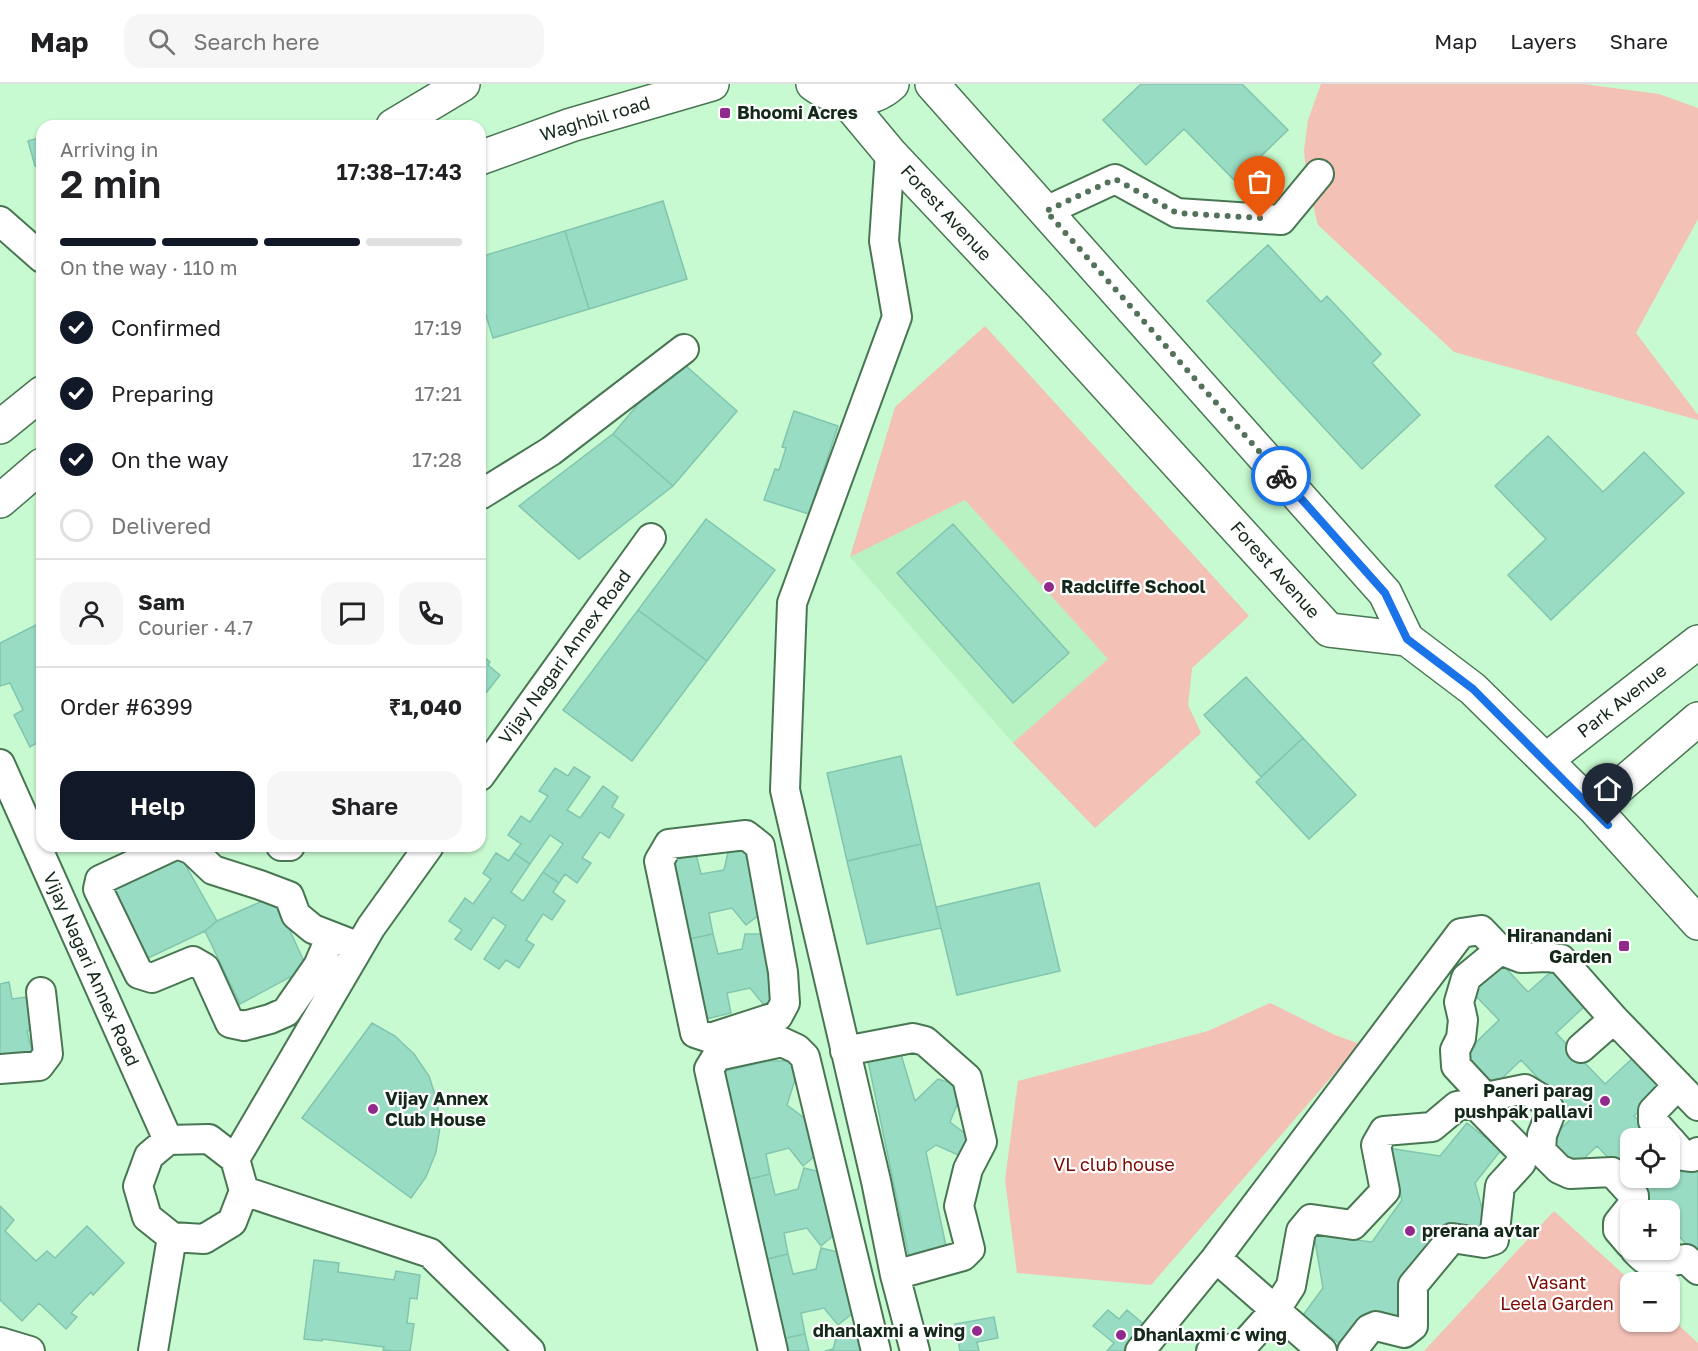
<!DOCTYPE html>
<meta charset="utf-8">
<style>
body{margin:0;font-family:"Golos Text",sans-serif;background:#f6f6f6;color:#202124;height:100vh;display:flex;flex-direction:column;font-size:22px;white-space:nowrap}
*{box-sizing:border-box;margin:0}
p{font-size:20px;color:#757577}
.icon{flex:none;width:33px;height:33px;fill:none;stroke:currentColor;stroke-width:2;stroke-linecap:round;stroke-linejoin:round}
.map{position:relative;flex:1;overflow:hidden}
.details{position:absolute;left:36px;top:36px;width:450px;height:732px;display:flex;flex-direction:column;background:#fff;border-radius:18px;box-shadow:0 2px 4px #0004}
.details>*{flex:none}
.buttons{position:absolute;left:1620px;top:1044px;display:grid;gap:12px}
.buttons a{display:grid;place-items:center;width:60px;height:60px;border-radius:12px;background:#fff;box-shadow:0 2px 4px #0004;font-size:30px}
.pin{position:absolute;display:grid;place-items:center;width:51px;height:51px;color:#fff;margin:-62px -26px;border-radius:50% 50% 50% 0;rotate:-45deg;box-shadow:0 0 6px #0007}
.pin .icon{rotate:45deg}
.courier{position:absolute;display:grid;place-items:center;width:60px;height:60px;margin:-30px;border:4px solid #1a73e8;border-radius:50%;background:#fff;color:#222;box-shadow:0 2px 8px #0007}
.head em{font-style:normal;font-weight:600}
.head div{display:flex;flex-direction:column-reverse}
.head{display:flex;align-items:center;justify-content:space-between;height:102px;padding:0 24px}
h1{font-size:39px;font-weight:600;line-height:45px}
.bar{display:grid;grid-template-columns:repeat(4,1fr);gap:9px 6px;align-content:center;height:72px;padding:0 24px}
.bar i{height:8px;border-radius:4px;background:#e0e0e0}
.bar .selected{background:#111827}
.bar p{grid-column:span 4}
.line{display:flex;align-items:center;gap:15px;padding:0 24px;border-top:2px solid #e0e0e0}
.line div{flex:1}
.round{display:grid;place-items:center;flex:none;width:63px;height:63px;border-radius:18px;background:#f6f6f6}
ol{padding:0 24px;list-style:none}
li{display:flex;align-items:center;gap:18px;height:66px}
li p{margin-inline-start:auto}
li .icon{padding:6px;border-radius:50%;background:#111827;color:#fff;stroke-width:4}
li:last-child{color:#757577}
li i{width:33px;height:33px;border:3px solid #e0e0e0;border-radius:50%}
.action{display:flex;gap:12px;margin-top:auto;padding:12px 24px}
.action a{flex:1;height:69px;border-radius:18px;background:#111827;color:#fff;font-size:24px;font-weight:600;line-height:69px;text-align:center}
.action a+a{background:#f6f6f6;color:#202124}
header{display:flex;align-items:center;gap:36px;box-sizing:border-box;height:84px;padding:0 30px;background:#fff;border-bottom:2px solid #e0e0e0}
header strong{font-size:28px}
nav{display:flex;gap:33px;margin-inline-start:auto;font-size:21px}
.search{width:420px;height:54px;background:#f6f6f6;display:flex;align-items:center;gap:15px;box-sizing:border-box;padding:0 21px;border-radius:18px;color:#757577;font-size:22px}
.map>svg:first-child{display:block}
.built{fill:#b8f2c3}
.green{fill:#f4c1b7}
.building{fill:#99dcc4;stroke:#82c5ae;stroke-width:1.5}
.lines{fill:none;stroke-linecap:round;stroke-linejoin:round}
.minor-casing{stroke:#487652;stroke-width:32}
.tertiary-casing{stroke:#487652;stroke-width:36}
.secondary-casing{stroke:#487652;stroke-width:36}
.minor{stroke:#fff;stroke-width:28}
.tertiary{stroke:#fff;stroke-width:33}
.secondary{stroke:#fff;stroke-width:33}
.done{stroke:#53725a;stroke-width:6;stroke-dasharray:0 10.8}
.route{stroke:#1a73e8;stroke-width:8}
.poi-dot{fill:#92298c;stroke:#fff;stroke-width:2}
.labels{text-anchor:middle;stroke-width:4.5;stroke-linejoin:round;paint-order:stroke}
.poi-label{font-size:18px;font-weight:bold;fill:#15291a;stroke:#fff;text-anchor:start}
.street-label{font-size:18px;fill:#15291a;stroke:#fff}
.park-label{font-size:18px;fill:#7c0600;stroke:#fff}
</style>
<header>
<strong>Map</strong>
<div class="search"><svg class="icon" aria-label="search" viewBox="0 0 24 24"><circle cx="10" cy="10" r="6"/><path d="M15 15l6 6"/></svg>Search here</div>
<nav><a>Map</a><a>Layers</a><a>Share</a></nav>
</header>
<div class="map">
<svg width="1698" height="1267" viewBox="0 0 1698 1267">
<rect width="100%" height="100%" fill="#c7fad0"/>
<path class="built" d="M985,242L1249,532L1192,584L1188,621L1201,649L1095,744L1013,659L850,473L895,323Z"/>
<path class="green" d="M1321,0H1583L1659,10L1698,24V135L1636,249L1698,331V336L1454,268L1318,141L1307,98L1304,67L1308,36Z
M985,242L1249,532L1192,584L1188,621L1201,649L1095,744L1013,659L1108,575L965,416L850,473L895,323Z
M1270,919L1335,951L1360,960L1151,1201L1017,1189L1005,1096L1018,997L1208,947Z
M1554,1127L1632,1198L1630,1238H1670V1233L1698,1259V1267H1424Z"/>
<path class="building" d="M1141,0H1242L1288,46L1235,97L1184,45L1146,81L1103,36Z
M42,53V80L35,82L28,57Z
M663,117L687,195L589,225L565,147Z
M565,147L589,225L493,254L480,212V173Z
M1268,161L1321,218L1327,212L1381,270L1372,279L1420,331L1362,385L1207,217Z
M677,274L737,327L673,402L613,350Z
M794,327L838,342L809,430L764,416L775,385L779,386L786,364L782,363Z
M613,350L673,402L579,475L519,422Z
M1548,352L1603,408L1644,368L1684,409L1551,536L1508,491L1546,455L1495,402Z
M706,435L775,486L707,577L638,526Z
M953,440L1069,569L1013,619L897,489Z
M638,526L707,577L632,677L563,626Z
M42,538V656L30,663L14,631L23,626L10,599L0,602V559Z
M480,570L490,578L488,581L500,591L486,609L480,604Z
M1246,593L1303,654L1261,693L1204,631Z
M1303,654L1356,711L1309,755L1256,698Z
M901,672L921,760L847,777L827,689Z
M574,683L590,693L567,726L580,734L603,702L618,713L612,723L624,731L609,754L600,748L582,774L591,779L577,799L565,790L559,799L543,788L563,760L550,751L530,780L514,769L521,760L508,751L521,732L530,738L548,712L539,707L555,684L568,692Z
M921,760L941,844L867,860L847,777Z
M729,764L755,770L767,825L746,841L732,824L709,829L713,850L689,855L671,776L696,770L701,790L724,786Z
M177,766L217,837L205,847L144,876L105,801Z
M496,769L509,777L514,769L530,780L511,808L523,817L543,788L559,799L553,808L565,817L552,836L543,830L526,856L534,861L519,884L506,876L499,885L484,875L506,842L493,833L471,866L455,855L462,846L449,837L465,814L473,820L491,795L483,789Z
M1039,799L1060,887L957,911L936,823Z
M274,812L307,884L240,920L205,847L217,837Z
M713,850L718,870L742,865L745,850H772L784,905L764,921L750,904L727,909L731,929L706,935L689,855Z
M1500,878L1528,908L1554,885L1587,920L1556,949L1605,1000L1636,971L1665,1002L1634,1032L1656,1054H1630V1094H1670V1067L1698,1079V1173L1678,1151L1670,1159V1126H1640L1650,1117L1597,1062L1573,1085L1548,1057L1574,1032L1521,976L1494,1002L1464,970L1499,936L1470,906Z
M9,898L12,915L26,913L32,946L27,947L32,967L0,974V900Z
M372,939L395,952L414,970L429,992L437,1017L440,1043L436,1068L426,1093L411,1114L302,1034Z
M900,967L915,1017L938,995L964,1003L950,1038L979,1060L965,1074L936,1061L926,1068L946,1162L909,1173L867,972Z
M768,977H801L787,1021L815,1042L823,1065L803,1082L789,1064L766,1070L770,1090L745,1096L721,988Z
M1467,1039L1501,1066L1475,1099L1489,1150L1442,1144L1405,1202L1407,1241L1366,1229L1341,1261L1303,1231L1323,1204L1314,1151L1372,1158L1402,1116L1387,1064L1440,1072Z
M804,1084L829,1090L841,1145L821,1162L807,1144L784,1149L788,1170L763,1176L745,1096L770,1090L775,1111L798,1105Z
M0,1122L14,1136L5,1147L36,1177L47,1167L55,1174L87,1142L124,1179L93,1211L91,1208L71,1229L77,1233L66,1245L39,1219L22,1237L0,1216Z
M821,1164L846,1170L858,1225L838,1241L824,1224L801,1229L805,1250L781,1255L763,1176L788,1170L793,1190L816,1185Z
M314,1176L339,1179L338,1188L394,1196L396,1187L420,1191L417,1215L410,1214L407,1239L414,1240L410,1267H393L383,1266L384,1263L322,1255V1257L304,1255Z
M1108,1226L1119,1235L1127,1226L1146,1242L1124,1267H1107L1114,1259L1093,1242Z
M994,1233L998,1254L977,1258L979,1267H960L955,1240Z
M839,1244L864,1250L863,1267H825L833,1265Z
M805,1250L809,1267H783L781,1255Z"/>
<g class="lines">
<defs>
<path id="minor" d="M890,69L884,157L897,233L792,519L785,706L876,1097L895,1191L915,1267
M1046,127L1115,95L1177,129L1281,136L1319,90
M0,137L42,174
M480,411L551,367L684,265
M0,680L168,1056
M480,692L651,454
M746,751L760,762L783,888L785,919L778,932L710,954L695,949L659,777L669,760Z
M173,762L100,796L98,805L139,890L152,894L193,877L205,884L230,939L244,942L270,935L286,928L318,882L331,852
M182,762L192,766L213,786L260,801L289,812L296,831L313,845L349,859
M281,762H290
M1581,964L1614,935
M845,967L913,954L925,957L967,994L982,1058L968,1085L959,1122L970,1165L963,1172L895,1191
M0,985L39,982L48,970L41,908
M1668,1054L1653,1037V1027L1678,1001
M209,1055L235,1075L244,1107L232,1138L204,1155L172,1153L147,1133L138,1102L149,1072L168,1056Z
M1670,1056L1684,1072L1692,1073L1698,1068
M235,1075L371,843L429,762
M244,1107L430,1169L530,1267
M1630,1160L1618,1146V1139L1634,1119V1112L1612,1088L1570,1090L1559,1085L1541,1067L1542,1051L1551,1028L1545,1017L1525,1005L1491,1012L1482,1010L1456,982L1455,966L1461,954L1463,936L1459,918L1466,894L1500,866L1521,874L1547,873L1561,875L1614,935L1698,1022
M1635,1166C1656,1189 1658,1177 1686,1175L1698,1186
M1216,1174L1322,1267
M0,1258L30,1267
M153,1267L172,1153
M773,1267L709,985L717,972L782,958L797,965L805,973L876,1267
M1140,1267L1216,1174L1461,849L1481,846L1500,866
M1211,1267L1242,1263L1276,1225L1291,1202L1301,1147L1311,1135L1353,1141L1385,1107L1376,1061L1384,1047L1432,1043L1457,1022L1474,1019L1521,1067V1079L1500,1102L1494,1156L1484,1159L1452,1154L1413,1201V1242L1404,1249L1376,1242L1369,1245L1352,1267"/>
<path id="tertiary" d="M932,0L1385,509L1407,555L1473,605L1594,724L1698,839
M845,15L890,69L1036,224L1329,546L1407,555
M1546,676L1698,558
M1594,724L1698,635"/>
<path id="secondary" d="M813,0C836,17 869,21 892,0
M393,42L463,0
M480,74L571,41L712,0
M0,343L42,309
M0,417L42,381"/>
</defs>
<use href="#minor" class="minor-casing"/>
<use href="#tertiary" class="tertiary-casing"/>
<use href="#secondary" class="secondary-casing"/>
<use href="#minor" class="minor"/>
<use href="#tertiary" class="tertiary"/>
<use href="#secondary" class="secondary"/>
</g>
<g class="lines">
<path class="done" d="M1260,134L1177,129L1115,95L1046,127L1281,392"/>
<path class="route" d="M1281,392L1385,509L1407,555L1473,605L1608,741"/>
</g>
<g class="poi-dot">
<rect x="719" y="23" width="12" height="12" rx="3"/>
<circle cx="1049" cy="503" r="6"/>
<rect x="1618" y="856" width="12" height="12" rx="3"/>
<circle cx="1605" cy="1017" r="6"/>
<circle cx="373" cy="1025" r="6"/>
<circle cx="1410" cy="1147" r="6"/>
<circle cx="977" cy="1247" r="6"/>
<circle cx="1121" cy="1251" r="6"/>
</g>
<g class="labels">
<g class="poi-label">
<text x="737" y="35">Bhoomi Acres</text>
<text x="1061" y="509">Radcliffe School</text>
<text x="1612" y="858" text-anchor="end">Hiranandani<tspan x="1612" dy="21">Garden</tspan></text>
<text x="1593" y="1013" text-anchor="end">Paneri parag<tspan x="1593" dy="21">pushpak pallavi</tspan></text>
<text x="385" y="1021">Vijay Annex<tspan x="385" dy="21">Club House</tspan></text>
<text x="1422" y="1153">prerana avtar</text>
<text x="965" y="1253" text-anchor="end">dhanlaxmi a wing</text>
<text x="1133" y="1257">Dhanlaxmi c wing</text>
</g>
<g class="street-label">
<text transform="translate(595 35) rotate(-17)" y="6">Waghbil road</text>
<text transform="translate(946 129) rotate(47)" y="6">Forest Avenue</text>
<text transform="translate(1275 486) rotate(48)" y="6">Forest Avenue</text>
<text transform="translate(565 573) rotate(-54)" y="6">Vijay Nagari Annex Road</text>
<text transform="translate(1622 617) rotate(-38)" y="6">Park Avenue</text>
<text transform="translate(91 885) rotate(66)" y="6">Vijay Nagari Annex Road</text>
</g>
<g class="park-label">
<text x="1114" y="1087">VL club house</text>
<text x="1557" y="1205">Vasant<tspan x="1557" dy="21">Leela Garden</tspan></text>
</g>
</g>
</svg>
<div class="buttons">
<a><svg class="icon" aria-label="locate" viewBox="0 0 24 24"><circle cx="12" cy="12" r="6"/><path d="M12 2v4M12 18v4M2 12h4M18 12h4"/></svg></a>
<a>+</a>
<a>−</a>
</div>
<div class="pin" style="left:1260px;top:134px;background:#ea580c"><svg class="icon" aria-label="bag" viewBox="0 0 24 24"><path d="M5 8h14l-1 12H6zM9 8a3 3 0 0 1 6 0"/></svg></div>
<div class="pin" style="left:1608px;top:741px;background:#1f2937"><svg class="icon" aria-label="home" viewBox="0 0 24 24"><path d="M3 11l9-7 9 7M6 9v11h12V9"/></svg></div>
<div class="courier" style="left:1281px;top:392px"><svg class="icon" aria-label="bike" viewBox="0 0 24 24"><circle cx="6" cy="16" r="4"/><circle cx="18" cy="16" r="4"/><path d="M6 16l4-8h5l3 8M10 8l3 8H6M13 5h3"/></svg></div>
<section class="details">
<div class="head"><div><h1>2 min</h1><p>Arriving in</p></div><em>17:38–17:43</em></div>
<div class="bar"><i class="selected"></i><i class="selected"></i><i class="selected"></i><i></i><p>On the way · 110 m</p></div>
<ol>
<li><svg class="icon" aria-label="check" viewBox="0 0 24 24"><path d="M5 12l5 5 9-10"/></svg>Confirmed<p>17:19</p></li>
<li><svg class="icon" aria-label="check" viewBox="0 0 24 24"><path d="M5 12l5 5 9-10"/></svg>Preparing<p>17:21</p></li>
<li><svg class="icon" aria-label="check" viewBox="0 0 24 24"><path d="M5 12l5 5 9-10"/></svg>On the way<p>17:28</p></li>
<li><i></i>Delivered</li>
</ol>
<div class="line" style="height:108px"><a class="round"><svg class="icon" aria-label="person" viewBox="0 0 24 24"><circle cx="12" cy="8" r="4"/><path d="M4 21q1-7 8-7t8 7"/></svg></a><div><b>Sam</b><p>Courier · 4.7</p></div><a class="round"><svg class="icon" aria-label="chat" viewBox="0 0 24 24"><path d="M4 5h16v11H9l-5 4z"/></svg></a><a class="round"><svg class="icon" aria-label="phone" viewBox="0 0 24 24"><path d="M5 4h4l2 5-3 2q2 4 5 5l2-3 5 2v4C11 20 4 13 5 4z"/></svg></a></div>
<div class="line" style="height:78px"><div>Order #6399</div><b>₹1,040</b></div>
<div class="action"><a>Help</a><a>Share</a></div>
</section>
</div>
